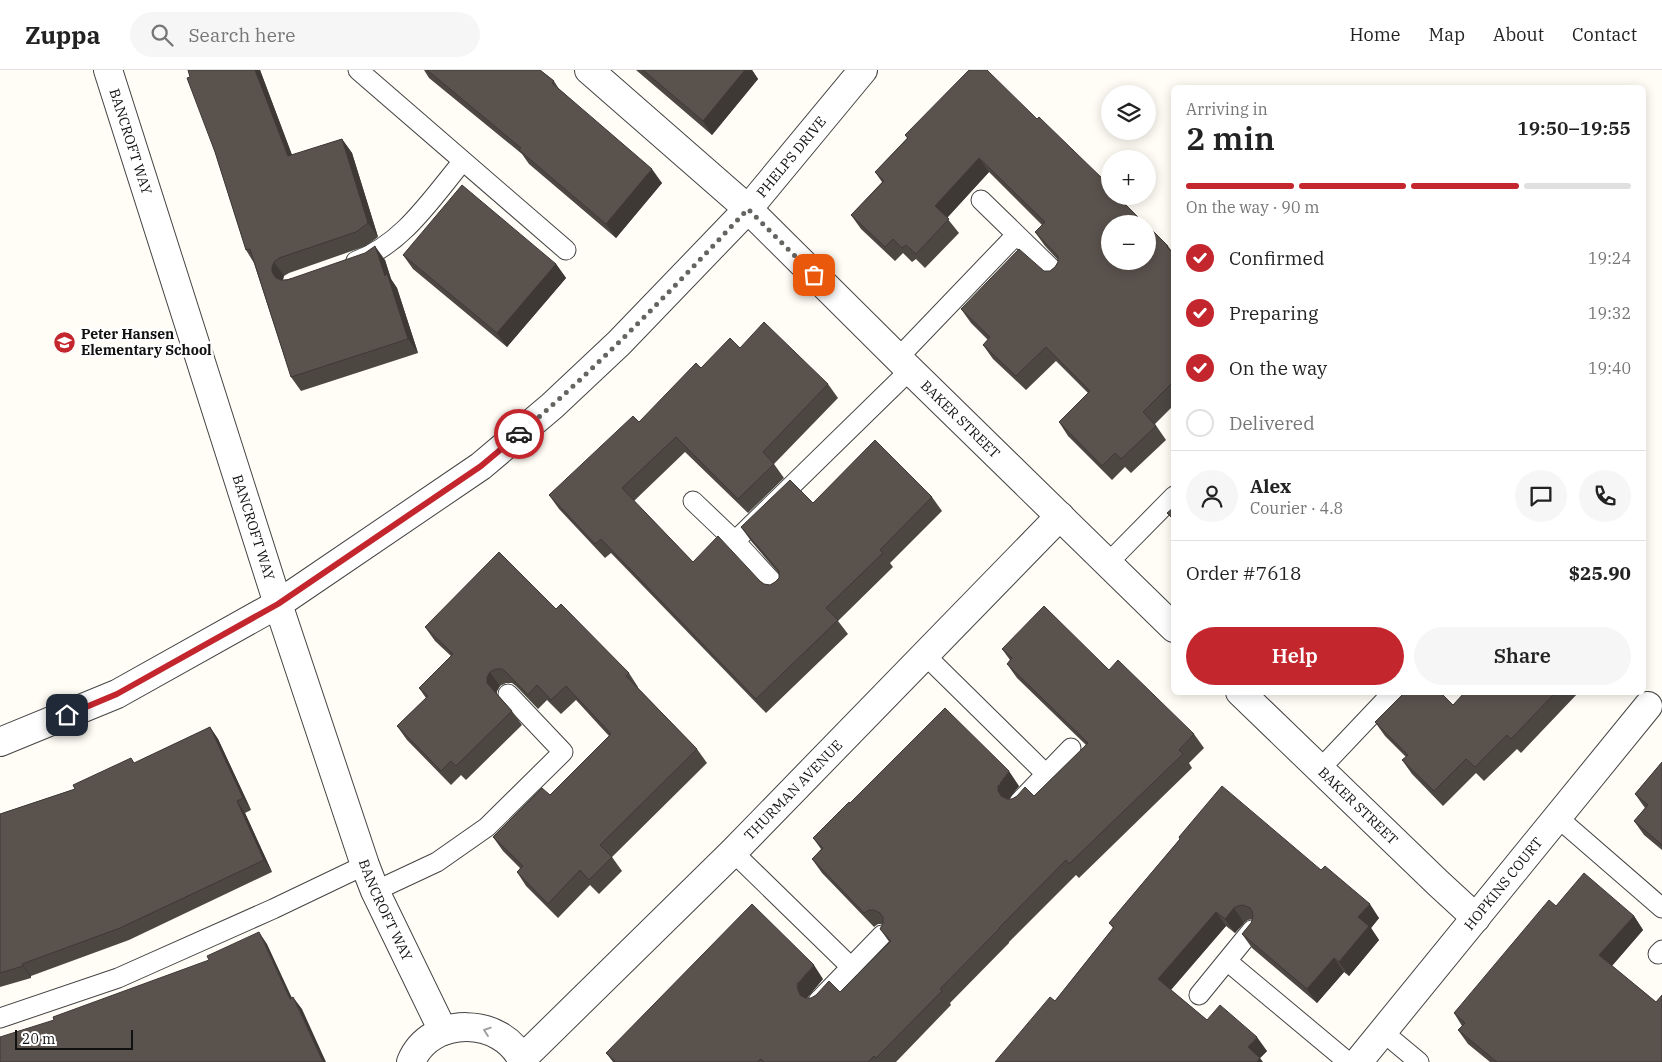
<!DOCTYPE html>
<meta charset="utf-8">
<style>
body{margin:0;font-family:"IBM Plex Serif",serif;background:#f6f6f6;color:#222;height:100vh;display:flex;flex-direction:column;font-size:19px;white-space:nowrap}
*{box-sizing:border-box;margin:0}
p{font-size:16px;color:#767676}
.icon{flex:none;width:28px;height:28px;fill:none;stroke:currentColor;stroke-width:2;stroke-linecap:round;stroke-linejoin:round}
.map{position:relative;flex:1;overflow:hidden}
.panel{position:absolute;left:1171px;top:15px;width:475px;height:610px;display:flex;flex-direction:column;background:#fff;border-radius:8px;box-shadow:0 2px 12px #0003}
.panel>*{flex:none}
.controls{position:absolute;left:1101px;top:15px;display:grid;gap:10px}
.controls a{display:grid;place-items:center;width:55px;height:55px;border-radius:50%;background:#fff;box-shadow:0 2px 12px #0003;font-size:25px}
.scale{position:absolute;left:15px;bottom:12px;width:118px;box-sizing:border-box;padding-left:5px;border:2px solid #111;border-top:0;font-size:14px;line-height:18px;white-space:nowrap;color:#111;-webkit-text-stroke:4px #fff;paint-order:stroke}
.pin{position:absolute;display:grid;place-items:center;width:42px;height:42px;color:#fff;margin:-21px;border-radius:10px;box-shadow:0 2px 8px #0006}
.courier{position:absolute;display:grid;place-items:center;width:50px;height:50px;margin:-25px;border:4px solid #c4262e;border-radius:50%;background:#fff;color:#222;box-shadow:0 1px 6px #0007}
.overview em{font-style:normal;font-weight:600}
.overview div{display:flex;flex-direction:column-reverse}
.overview{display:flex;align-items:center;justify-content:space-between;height:85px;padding:0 15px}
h1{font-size:32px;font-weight:600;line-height:38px}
.bar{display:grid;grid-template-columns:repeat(4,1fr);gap:8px 5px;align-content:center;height:60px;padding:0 15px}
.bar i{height:6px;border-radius:4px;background:#e0e0e0}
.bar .on{background:#c4262e}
.bar p{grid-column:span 4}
.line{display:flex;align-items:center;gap:12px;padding:0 15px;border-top:1px solid #e0e0e0}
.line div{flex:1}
.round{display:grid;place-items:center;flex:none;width:52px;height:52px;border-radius:26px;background:#f6f6f6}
ol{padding:0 15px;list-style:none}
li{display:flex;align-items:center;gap:15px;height:55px}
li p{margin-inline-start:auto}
li .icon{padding:5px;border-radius:50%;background:#c4262e;color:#fff;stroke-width:4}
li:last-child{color:#767676}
li i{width:28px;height:28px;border:2px solid #e0e0e0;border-radius:50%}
.primary-button{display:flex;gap:10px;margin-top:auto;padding:10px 15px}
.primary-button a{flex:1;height:58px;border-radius:30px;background:#c4262e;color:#fff;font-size:20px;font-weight:600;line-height:58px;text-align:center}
.primary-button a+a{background:#f6f6f6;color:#222}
header{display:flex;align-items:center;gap:30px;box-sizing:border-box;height:70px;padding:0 25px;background:#fff;border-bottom:1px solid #e0e0e0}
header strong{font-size:24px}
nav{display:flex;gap:28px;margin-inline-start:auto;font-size:18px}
.search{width:350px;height:45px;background:#f6f6f6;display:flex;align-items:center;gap:12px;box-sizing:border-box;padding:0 18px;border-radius:28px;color:#767676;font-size:19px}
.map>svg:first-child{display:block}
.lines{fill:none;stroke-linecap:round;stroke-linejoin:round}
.service-casing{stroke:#444;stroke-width:21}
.minor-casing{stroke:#444;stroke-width:30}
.tertiary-casing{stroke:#444;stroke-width:30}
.service{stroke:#fff;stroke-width:19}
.minor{stroke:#fff;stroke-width:28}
.tertiary{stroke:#fff;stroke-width:28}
.wall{fill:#4d4742}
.shaded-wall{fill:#3f3936}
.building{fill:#5a524d;stroke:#3f3936}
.oneway{stroke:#a0a0a0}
.done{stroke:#646461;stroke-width:5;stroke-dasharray:0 9}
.route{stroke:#c4262e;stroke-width:6}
.labels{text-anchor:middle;stroke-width:5;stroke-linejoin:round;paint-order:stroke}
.street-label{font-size:14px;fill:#111;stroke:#fff}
.poi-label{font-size:14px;font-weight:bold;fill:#111;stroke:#fff;text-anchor:start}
</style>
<header>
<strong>Zuppa</strong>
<div class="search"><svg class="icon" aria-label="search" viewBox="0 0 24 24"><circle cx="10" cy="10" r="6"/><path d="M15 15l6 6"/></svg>Search here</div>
<nav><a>Home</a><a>Map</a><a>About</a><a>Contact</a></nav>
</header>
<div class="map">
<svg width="1662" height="992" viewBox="0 0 1662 992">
<rect width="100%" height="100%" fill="#fffdf5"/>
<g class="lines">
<defs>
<path id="service" d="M358,0L566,180
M981,130L1057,204
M356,191C403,174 432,128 463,91
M898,288L1016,165
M693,431L735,471L778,518
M735,471L910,300
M1107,494L1174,426
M925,585L1046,704
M1320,699L1393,622
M1019,732L1071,678
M1557,747L1662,838
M733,782L851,897
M375,821L437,792L487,757L563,682L508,624
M1658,884L1662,880
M1227,891L1348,992
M1199,925L1252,860
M818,931L882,865
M0,948L118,908L273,839L365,795
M1383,962L1419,992"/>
<g id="minor">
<path id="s1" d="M108,0L278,534L365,795L375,821L443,961"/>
<path id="s2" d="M589,0L748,139L910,300L1174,558"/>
<path id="s3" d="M1240,622L1438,813L1476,848"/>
<path id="s4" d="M522,989L733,782L1060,446"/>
<path d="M411,992C430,945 503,946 523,992"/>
<path id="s5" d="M1358,992L1648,636"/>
</g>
<g id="tertiary">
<path id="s6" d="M0,672L117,624L278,534L481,396L552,336L619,273L748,139L863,0"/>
</g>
</defs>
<use href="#service" class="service-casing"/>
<use href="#minor" class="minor-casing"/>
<use href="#tertiary" class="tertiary-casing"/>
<use href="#service" class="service"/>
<use href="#minor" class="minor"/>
<use href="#tertiary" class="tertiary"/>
</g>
<path class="wall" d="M188,0H260L292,85L342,69L352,83L378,167L366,176L289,203L284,206L283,210L385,190L391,209L397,218L418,283L301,321L291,307L254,193L246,180L215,82Z
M424,0H540L554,11L559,19L662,113L616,168L529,94L522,84L429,8Z
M636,0H752L758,9L712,65Z
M1037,49L1107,113L1110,117V126L1168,176L1174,184V335L1155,354L1166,370L1131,403L1125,397L1112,410L1068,366L1059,352L1088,323L1056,291L1026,320L993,289L983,275L988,270L971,253L961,239L1044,201H1050L1055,197L1058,192V190L1045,176L1035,162L1042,155L989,102L947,148L959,163L925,198L916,189L912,192L903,183L895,191L861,159L851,145L882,112L875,102L907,68L905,65Z
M403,185L556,194L566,208L507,277L413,199Z
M740,278L828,314L838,328L774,394L784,408L748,443L685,382L634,431L693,492L760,511L764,514L770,515L775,512L779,508V504L751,471L741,457L813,433L932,427L942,441L890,493L893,497L838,551L848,564L766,643L611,483L605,488L559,439L549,425L639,352L701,298Z
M556,539L629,603L638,617V618L697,679L707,693L612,787L622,801L599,824L590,815L558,848L526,816L517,802L520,798L503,781L493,767L550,725L609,666L576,630L561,644L547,630L538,639L516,616L512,613H506L500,616L497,621V624L512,641L522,655L466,710L461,705L451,715L407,670L397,656L426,628L419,618L451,586L435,571L425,557Z
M1002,579L1109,600L1194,664L1204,678L1189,693L1192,698L1079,808L1076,805L1009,872V873L950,933L951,935L896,992H613L606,983L823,909L807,928H811L840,922L890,873L880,859L883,854H878L874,857L822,803L812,789L821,779L813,768L850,733L1019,716L1009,729L1034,726L1086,675L1017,608L1007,594L1010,590Z
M1465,622H1579L1521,683L1517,679L1484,711L1476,703L1443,736L1412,704L1402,690L1406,687L1385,666L1375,652L1453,635Z
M210,657L218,669L251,740L245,743L272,802L129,870L31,906V908L0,917V744L75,719L135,693Z
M1662,692V780L1644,765L1634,751L1645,738L1635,724Z
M1179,767L1321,800L1379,848L1371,858L1379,870L1349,906L1344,902L1317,933L1252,878L1242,864L1251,853L1253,849L1248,850L1244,853L1235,863L1226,856L1171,920L1207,950L1267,981L1260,988L1055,931L1113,858L1109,853L1180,769Z
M1556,836L1634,846L1643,860L1612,896L1656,932L1662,992H1490L1468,974L1458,960L1462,956L1454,943Z"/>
<path class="shaded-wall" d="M255,0H260L298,101L288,86Z
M745,0H752L758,9L712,65L703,51Z
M342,69L352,83L378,167L368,153Z
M979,88L989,102L945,150L935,136Z
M652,99L662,113L616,168L606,154Z
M375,176L385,190L391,209L397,218L418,283L408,269L385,206Z
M274,192L284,206L282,211V216L272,202V197Z
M556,194L566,208L507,277L497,263Z
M490,602L500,616L497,621V627L487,613V607Z
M210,657L218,669L251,740L243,728Z
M1009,701L1019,716L1008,730L1001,726L998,721V716Z
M237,731L245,743L272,802L264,790Z
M1370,834L1379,848L1371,858L1379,870L1349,906L1339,892L1358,847Z
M1234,838L1244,853L1235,863L1225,849Z
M1216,842L1226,856L1168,923L1158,909Z
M1634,846L1643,860L1609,899L1599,885Z
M259,862L267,874L298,941L290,929Z
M1334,888L1344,902L1317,933L1307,919Z
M22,894L31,906V908L23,896Z
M814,895L823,909L807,928V935L798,920L797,914Z
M293,927L302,939L326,992H323Z
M1257,967L1267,981L1260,988L1263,992H1257L1248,977Z"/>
<path class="building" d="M188,0H255L288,86L342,69L368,153L356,162L279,188L274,192L272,197V202L276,208L281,210H287L365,183L375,176L385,206L387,203L408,269L291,307L250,179L246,180L215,82L187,8L190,7Z
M427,0H540L554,11L552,13L652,99L606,154L519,80L521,78Z
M643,0H745L703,51Z
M969,0H987L1037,49L1039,47L1107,113L1105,115L1110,119V126H1117L1145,154H1110V191H1148V156L1168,176L1167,177L1174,184V311L1143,342L1156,356L1121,389L1115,383L1102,396L1059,352L1090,321L1046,277L1016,306L983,275L990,267L961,239L1019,179L1044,201H1050L1055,197L1058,192V186L1035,162L1045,152L979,88L935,136L949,149L916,184L906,175L902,178L893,169L885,177L851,145L884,111L875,102L908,68L905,65Z
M462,115L556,194L497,263L403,185Z
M764,252L828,314L763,382L774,394L738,429L676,367L622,418L693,492L718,466L760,511L764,514L770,515L775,512L779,508V501L741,457L790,410L813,433L875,370L932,427L880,480L883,483L826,538L838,550L756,629L601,469L595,474L549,425L633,346L639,352L696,293L701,298L730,268L740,278Z
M1174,437V450L1167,443Z
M499,482L556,539L561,534L629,603L626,606L697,679L600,775L612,787L589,810L580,800L548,834L517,802L523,796L493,767L542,718L550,725L611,664L566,616L551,630L537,615L528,625L506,602L502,599H496L490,602L487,607V613L512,641L456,696L451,691L441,701L397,656L428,626L419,618L453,584L425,557Z
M1044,536L1109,600L1118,590L1194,664L1179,680L1183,684L1069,794L1066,790L999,858V859L940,919L942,921L876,988L874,986L868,992H764L761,989L757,992H616L606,983L752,834L814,895L797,914L798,920L800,925L805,928H811L816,925L829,911L840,922L891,871L880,859L883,853V847L880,843L874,840H869L864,843L812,789L823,778L813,768L849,732L850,733L945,638L1009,701L998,716V721L1001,726L1007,729H1012L1017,726L1025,717L1034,726L1088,673L1007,594L1012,588L1002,579Z
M1405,622H1440L1453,635L1465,622H1556L1511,669L1507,665L1475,697L1466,689L1434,721L1402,690L1408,685L1375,652Z
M210,657L243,728L237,731L264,790L120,858L22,894L23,896L0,903V744L75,719L73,715L131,688L134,693Z
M1662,692V775L1634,751L1648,735L1635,724Z
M1222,716L1321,800L1325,796L1370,834L1358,847L1369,856L1339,892L1334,888L1307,919L1242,864L1251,853L1253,847L1252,841L1250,838L1243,835L1238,836L1234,838L1225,849L1216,842L1158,909L1207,950L1220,935L1257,967L1248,977L1260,988L1257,992H995L1050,927L1055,931L1114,857L1109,853L1180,769L1179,767Z
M1584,803L1634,846L1599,885L1656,932L1662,925V992H1497L1458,960L1465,953L1454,943L1549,830L1556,836Z
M259,862L290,929L293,927L323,992H0V967L54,950L53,947L209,890L207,886Z"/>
<defs><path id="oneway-chevron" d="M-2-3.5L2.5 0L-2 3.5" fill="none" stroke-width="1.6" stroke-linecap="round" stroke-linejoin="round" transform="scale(1.25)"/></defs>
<use class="oneway" href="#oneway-chevron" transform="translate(487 961) rotate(-161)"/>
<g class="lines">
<path class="done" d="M519,364C601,295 674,217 748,139L814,205"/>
<path class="route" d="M67,645L117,624L278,534L481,396L519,364"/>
</g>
<defs>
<symbol id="school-disc" viewBox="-11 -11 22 22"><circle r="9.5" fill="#c4262e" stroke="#fff"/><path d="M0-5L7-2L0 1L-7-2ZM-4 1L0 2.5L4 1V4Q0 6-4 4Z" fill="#fff"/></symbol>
</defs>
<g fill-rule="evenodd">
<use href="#school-disc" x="52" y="260" width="25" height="25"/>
</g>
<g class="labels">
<g class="street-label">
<text dy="5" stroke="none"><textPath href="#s1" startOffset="75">BANCROFT WAY</textPath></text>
<text dy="5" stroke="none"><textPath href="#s6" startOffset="995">PHELPS DRIVE</textPath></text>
<text dy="5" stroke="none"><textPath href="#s2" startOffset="510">BAKER STREET</textPath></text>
<text dy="5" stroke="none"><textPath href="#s1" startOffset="480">BANCROFT WAY</textPath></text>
<text dy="5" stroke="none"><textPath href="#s4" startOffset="382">THURMAN AVENUE</textPath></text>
<text dy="5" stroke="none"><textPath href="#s3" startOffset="164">BAKER STREET</textPath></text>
<text dy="5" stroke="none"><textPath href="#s5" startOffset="230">HOPKINS COURT</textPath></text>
<text dy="5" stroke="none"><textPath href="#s1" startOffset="885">BANCROFT WAY</textPath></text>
</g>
<g class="poi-label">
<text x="81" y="269">Peter Hansen<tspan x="81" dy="16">Elementary School</tspan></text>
</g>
</g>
</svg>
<div class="controls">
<a><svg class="icon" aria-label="layers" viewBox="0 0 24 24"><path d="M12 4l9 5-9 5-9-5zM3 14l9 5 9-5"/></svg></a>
<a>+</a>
<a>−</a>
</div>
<div class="scale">20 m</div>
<div class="pin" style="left:814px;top:205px;background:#ea580c"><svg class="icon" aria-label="bag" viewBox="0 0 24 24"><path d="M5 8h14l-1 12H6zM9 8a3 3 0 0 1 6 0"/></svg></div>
<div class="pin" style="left:67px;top:645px;background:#1f2937"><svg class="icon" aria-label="home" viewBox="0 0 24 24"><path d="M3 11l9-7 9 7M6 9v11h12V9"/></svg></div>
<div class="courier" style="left:519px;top:364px"><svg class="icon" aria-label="car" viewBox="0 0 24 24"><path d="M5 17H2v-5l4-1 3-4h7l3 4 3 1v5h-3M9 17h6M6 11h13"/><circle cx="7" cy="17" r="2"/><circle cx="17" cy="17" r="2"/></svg></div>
<section class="panel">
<div class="overview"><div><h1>2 min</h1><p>Arriving in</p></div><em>19:50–19:55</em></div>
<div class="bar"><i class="on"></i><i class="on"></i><i class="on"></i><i></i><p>On the way · 90 m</p></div>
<ol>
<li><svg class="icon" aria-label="check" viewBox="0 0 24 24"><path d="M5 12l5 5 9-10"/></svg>Confirmed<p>19:24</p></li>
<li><svg class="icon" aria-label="check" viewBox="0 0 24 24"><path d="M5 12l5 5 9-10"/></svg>Preparing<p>19:32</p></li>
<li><svg class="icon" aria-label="check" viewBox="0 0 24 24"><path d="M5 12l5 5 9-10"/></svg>On the way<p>19:40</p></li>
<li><i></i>Delivered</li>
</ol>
<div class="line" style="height:90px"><a class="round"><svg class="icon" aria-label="person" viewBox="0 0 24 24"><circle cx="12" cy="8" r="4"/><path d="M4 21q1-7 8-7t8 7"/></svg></a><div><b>Alex</b><p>Courier · 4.8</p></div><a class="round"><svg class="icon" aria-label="chat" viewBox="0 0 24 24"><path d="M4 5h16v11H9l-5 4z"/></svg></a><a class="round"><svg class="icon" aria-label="phone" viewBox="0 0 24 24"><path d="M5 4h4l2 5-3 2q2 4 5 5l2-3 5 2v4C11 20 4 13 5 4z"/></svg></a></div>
<div class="line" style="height:65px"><div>Order #7618</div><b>$25.90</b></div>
<div class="primary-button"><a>Help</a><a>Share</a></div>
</section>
</div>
